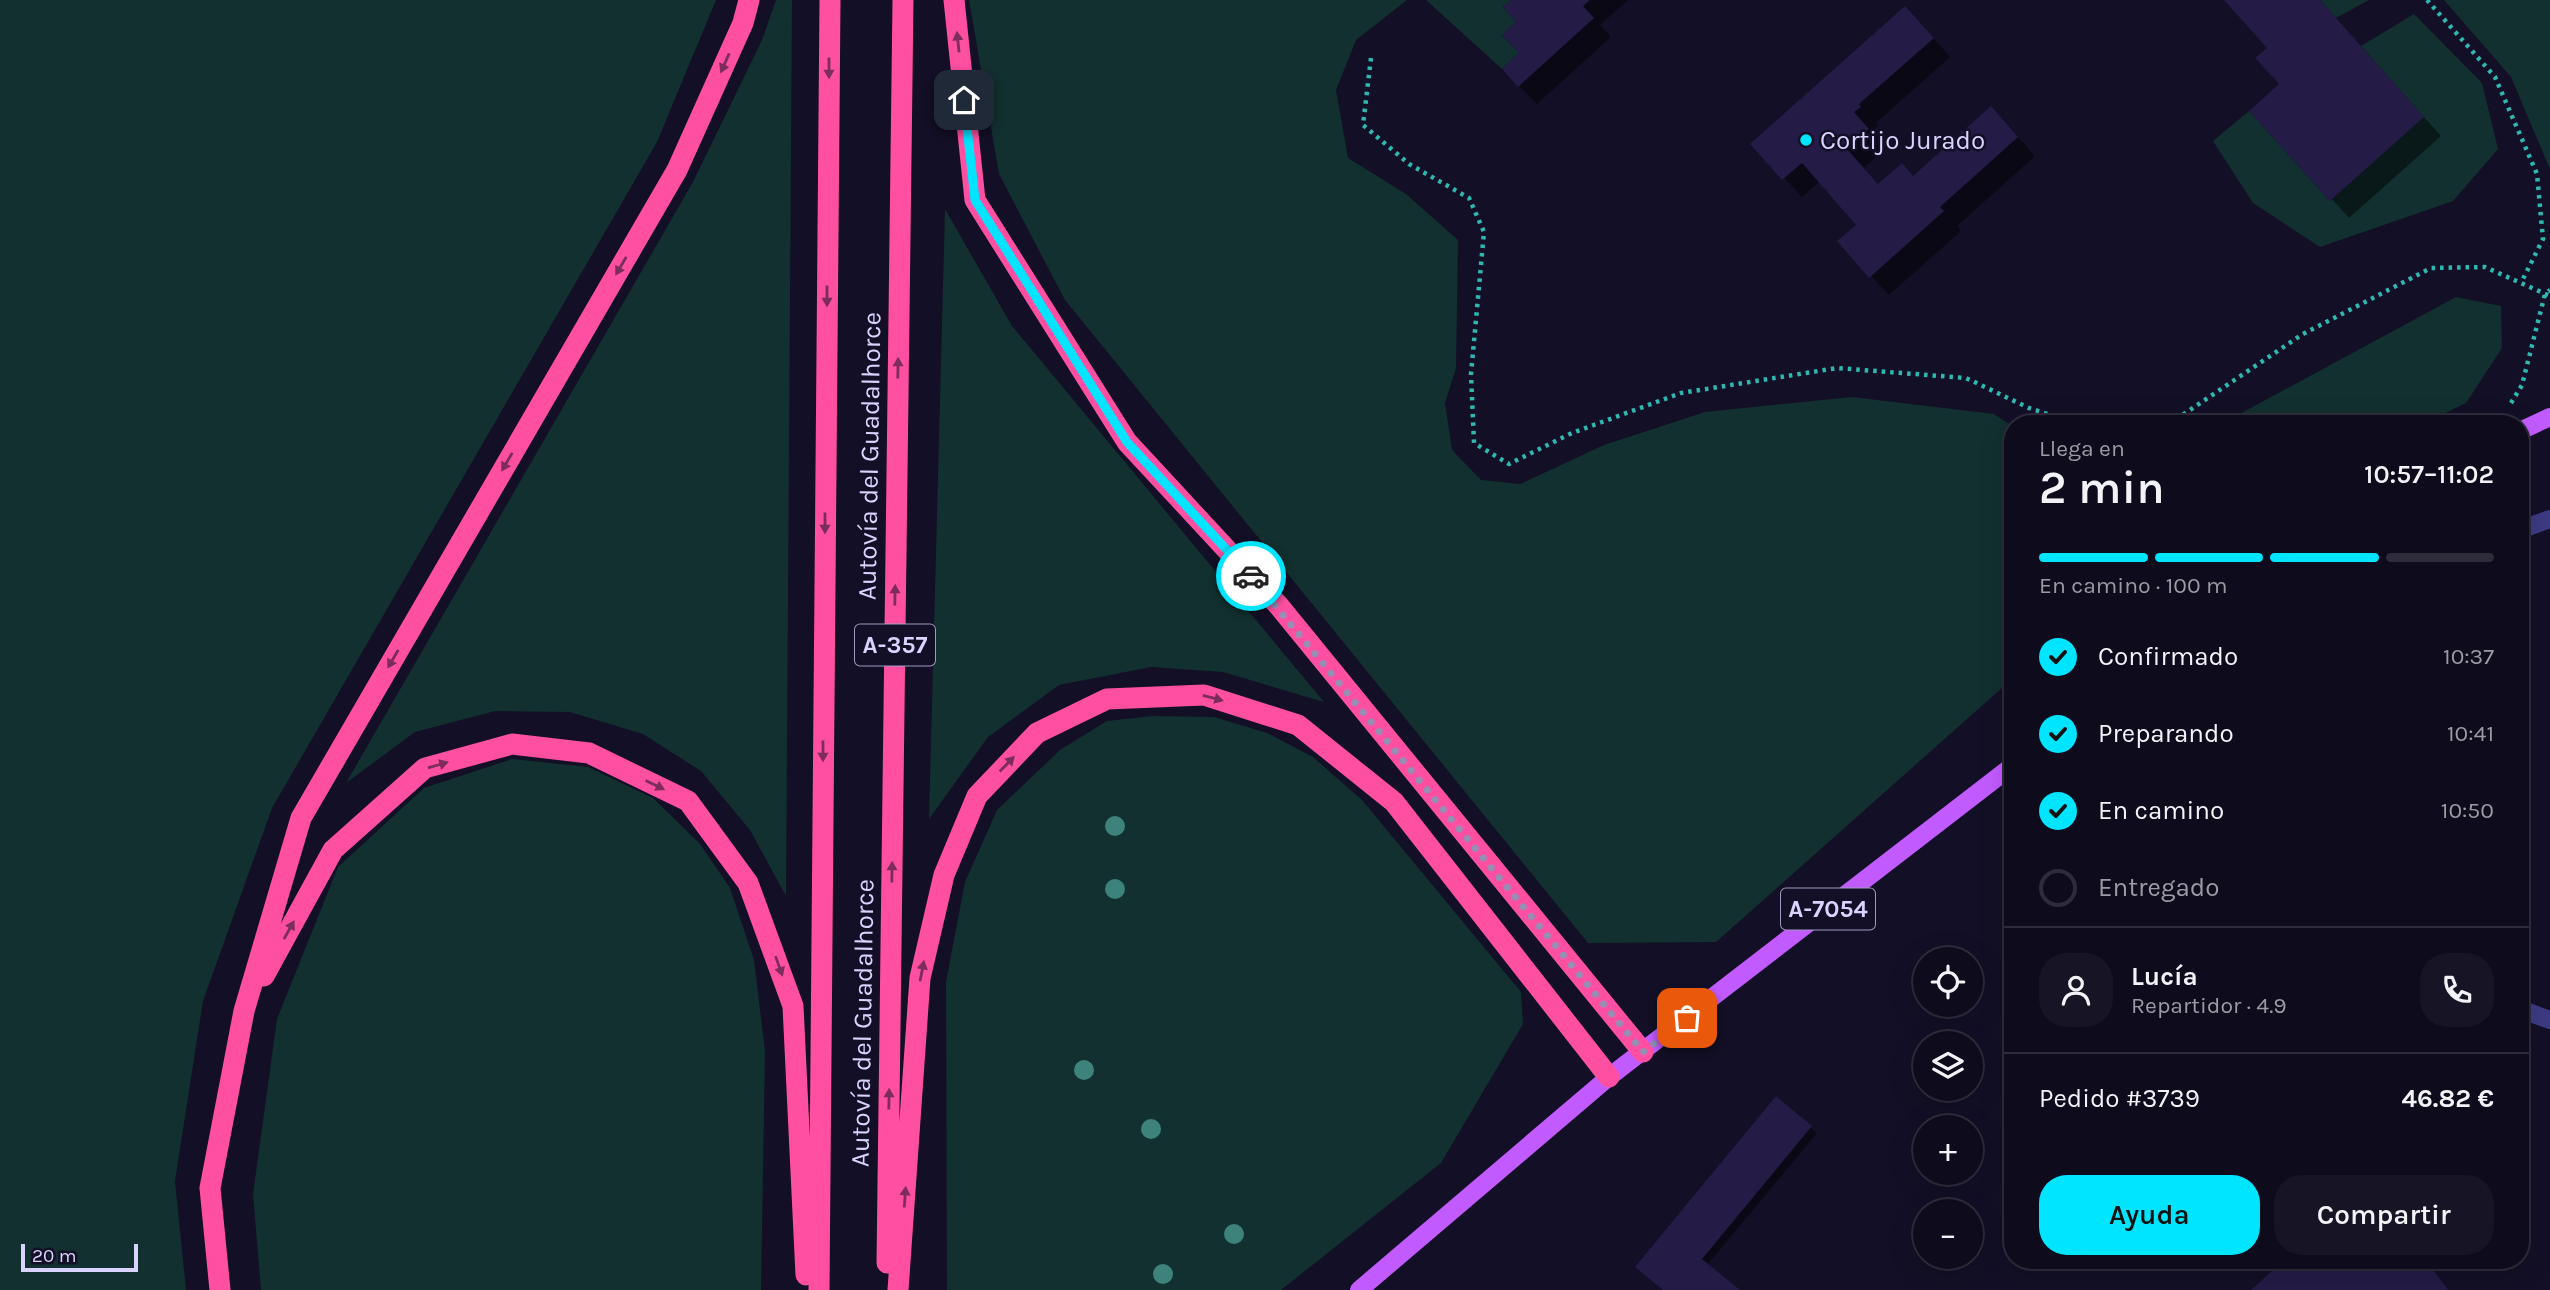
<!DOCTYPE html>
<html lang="es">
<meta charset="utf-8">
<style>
body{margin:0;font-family:Karla,sans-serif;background:#171425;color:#f1f3f6;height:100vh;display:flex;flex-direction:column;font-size:26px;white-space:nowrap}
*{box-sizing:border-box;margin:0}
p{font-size:23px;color:#9b9ba3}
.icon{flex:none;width:38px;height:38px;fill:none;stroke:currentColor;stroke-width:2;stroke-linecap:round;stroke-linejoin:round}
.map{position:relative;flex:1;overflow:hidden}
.drawer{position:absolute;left:2004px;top:415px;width:525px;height:854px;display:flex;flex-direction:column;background:#0e0b1c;border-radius:28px;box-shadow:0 7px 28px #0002,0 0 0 2px #2e2b3b}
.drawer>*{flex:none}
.fabs{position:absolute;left:1913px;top:947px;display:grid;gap:14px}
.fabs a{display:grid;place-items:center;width:70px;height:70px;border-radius:50%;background:#0e0b1c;box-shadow:0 7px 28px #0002,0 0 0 2px #2e2b3b;font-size:35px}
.scale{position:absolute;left:21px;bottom:18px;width:117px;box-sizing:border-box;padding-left:7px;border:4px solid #d9d4ff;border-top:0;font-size:19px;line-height:24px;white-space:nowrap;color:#d9d4ff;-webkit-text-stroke:5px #130f26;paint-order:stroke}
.pin{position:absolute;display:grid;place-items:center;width:60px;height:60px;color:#fff;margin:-30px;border-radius:14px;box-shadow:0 4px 10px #0006}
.courier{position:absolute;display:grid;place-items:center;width:70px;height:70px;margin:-35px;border:5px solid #00e5ff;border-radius:50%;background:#fff;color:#222;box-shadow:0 2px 9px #0007}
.summary em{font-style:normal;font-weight:600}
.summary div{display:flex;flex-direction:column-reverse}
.summary{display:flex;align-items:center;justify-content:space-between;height:119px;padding:0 35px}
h1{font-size:46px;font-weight:600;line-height:52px}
.bar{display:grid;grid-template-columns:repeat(4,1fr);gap:10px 7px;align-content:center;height:84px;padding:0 35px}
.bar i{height:9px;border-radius:5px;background:#2e2b3b}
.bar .on{background:#00e5ff}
.bar p{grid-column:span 4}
.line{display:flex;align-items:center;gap:18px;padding:0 35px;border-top:2px solid #2e2b3b}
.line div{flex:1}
.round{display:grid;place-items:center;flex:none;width:74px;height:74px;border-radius:28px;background:#171425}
ol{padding:0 35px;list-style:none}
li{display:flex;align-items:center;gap:21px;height:77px}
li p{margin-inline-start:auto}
li .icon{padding:7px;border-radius:50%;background:#00e5ff;color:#111;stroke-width:4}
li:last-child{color:#9b9ba3}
li i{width:38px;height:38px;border:4px solid #2e2b3b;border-radius:50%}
.primary-button{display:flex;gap:14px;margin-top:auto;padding:14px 35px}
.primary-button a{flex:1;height:80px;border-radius:28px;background:#00e5ff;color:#111;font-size:28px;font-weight:600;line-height:80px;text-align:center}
.primary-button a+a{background:#171425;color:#f1f3f6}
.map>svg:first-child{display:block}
.green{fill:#12302f}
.shadow{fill:#0007}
.building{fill:#241b47}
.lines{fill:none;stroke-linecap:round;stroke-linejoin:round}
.path{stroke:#2fb8b0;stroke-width:4.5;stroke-dasharray:3.5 5;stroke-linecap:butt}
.minor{stroke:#3d3a85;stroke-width:18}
.major{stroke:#c25bff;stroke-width:18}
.highway{stroke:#ff4fa3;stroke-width:21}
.tree{fill:#3d827b}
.oneway{fill:#7d2c5e}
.done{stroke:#948fb3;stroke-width:7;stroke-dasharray:0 12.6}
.route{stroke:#00e5ff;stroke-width:9}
.poi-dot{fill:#00e5ff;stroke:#130f26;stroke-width:2.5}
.labels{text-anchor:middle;stroke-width:5;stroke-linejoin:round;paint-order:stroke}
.shield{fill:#130f26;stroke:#9e99be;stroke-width:2}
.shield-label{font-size:24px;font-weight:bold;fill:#d9d4ff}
.poi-label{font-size:26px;fill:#d9d4ff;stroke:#130f26;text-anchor:start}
.street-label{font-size:26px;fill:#d9d4ff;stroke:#130f26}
</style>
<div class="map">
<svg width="2550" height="1290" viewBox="0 0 2550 1290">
<rect width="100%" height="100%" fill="#130f26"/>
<path class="green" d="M0,0H716L657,142L272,808L203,1001L175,1181L186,1290H0Z
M776,0H792L786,896L750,830L701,771L643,734L570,712L495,711L415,732L346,783L693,182L762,40Z
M969,0H1407L1356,40L1336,90L1348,158L1406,194L1458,240L1456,368L1445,403L1452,450L1481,480L1520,484L1604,445L1705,412L1852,397L1994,414L2012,426V679L1716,942L1588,943L1065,300L999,174Z
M1426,0H1511L1503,7L1516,22L1502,35L1519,53L1502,69Z
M2320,0H2369L2336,18Z
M2444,0H2550V169L2511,77Z
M2414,14L2482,83L2498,149L2453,201L2320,247L2253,203L2213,141L2249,111L2330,201L2423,117L2361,46Z
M945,209L1012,326L1324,702L1223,672L1151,667L1059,685L988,737L929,819Z
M2456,297L2501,306L2502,348L2466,403L2425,423H2223Z
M1153,716L1214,717L1267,733L1313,757L1362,800L1521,992L1523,1024L1441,1163L1281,1290H947L946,982L965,882L997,810L1060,750L1107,721Z
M512,759L588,767L653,798L700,844L730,888L754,960L765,1051L761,1290H261L253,1194L277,1019L338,867L424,788Z"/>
<path class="shadow" d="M1513,0H1628L1600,25L1611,37L1537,104L1519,86L1521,54Z
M2227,0H2319L2441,136L2349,218L2252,111L2281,85L2269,48Z
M1923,26L1950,57L1876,123L1878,126L1871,131L1886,148L1864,168L1879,185L1914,177L2009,127L2035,156L1957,226L1961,231L1889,295L1840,242L1859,225L1820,181L1802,197L1753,144Z
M1776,1098L1817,1133L1707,1265L1738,1290H1664Z"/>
<path class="building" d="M1511,0H1590L1583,6L1594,18L1518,87L1502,69L1519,53L1502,35L1516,22L1503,7Z
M2224,0H2320L2424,117L2330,201L2249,111L2279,84L2255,58L2267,48Z
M1905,6L1934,38L1859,104L1861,107L1854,112L1869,129L1847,149L1878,184L1902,163L1913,176L1991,106L2018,137L1940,207L1944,211L1869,278L1837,241L1856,225L1802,163L1782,180L1750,144Z
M1776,1096L1812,1126L1702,1259L1740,1290H1663L1635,1267Z
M2284,1260H2426L2448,1290H2251Z"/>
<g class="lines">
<path class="path" d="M2427,0L2495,77L2537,174L2543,239L2521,283
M1371,58L1363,125L1409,164L1469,198L1484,232L1471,374L1474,443L1509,464L1572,433L1681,393L1837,368L1966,378L2029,408L2078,424
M2511,403L2522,385L2545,294L2550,290
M2169,424L2303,334L2431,268L2485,267L2550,296"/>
<path class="minor" d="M2520,530L2550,519
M2520,1009L2550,1020"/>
<path class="major" d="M2520,431L2550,417
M1359,1290L1609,1077L2012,766"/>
<path class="highway" d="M954,0L975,200L1127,442L1279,606L1643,1052
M264,976L333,850L425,768L512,744L589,753L688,801L748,883L793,1006L806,1275
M887,1263L903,0
M220,1290L210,1188L244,1011L301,818L677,170L743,23L749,0
M819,1290L830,0
M898,1290L920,978L944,875L977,796L1037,733L1107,699L1204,695L1298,725L1394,802L1609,1077"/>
</g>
<g class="tree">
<circle cx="1115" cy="826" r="10"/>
<circle cx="1115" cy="889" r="10"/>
<circle cx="1084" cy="1070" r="10"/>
<circle cx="1151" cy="1129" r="10"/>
<circle cx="1234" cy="1234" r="10"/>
<circle cx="1163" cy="1274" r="10"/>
</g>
<defs><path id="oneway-solid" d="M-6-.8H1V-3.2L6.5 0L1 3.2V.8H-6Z" transform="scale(1.75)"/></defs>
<g class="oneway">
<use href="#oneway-solid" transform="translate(958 42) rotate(-96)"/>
<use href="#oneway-solid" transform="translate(725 63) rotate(114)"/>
<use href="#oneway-solid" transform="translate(829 68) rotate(90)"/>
<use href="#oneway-solid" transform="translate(621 266) rotate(120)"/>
<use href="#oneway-solid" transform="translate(827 296) rotate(90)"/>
<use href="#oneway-solid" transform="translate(898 368) rotate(-89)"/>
<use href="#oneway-solid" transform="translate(507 462) rotate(120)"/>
<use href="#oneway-solid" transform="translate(825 523) rotate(90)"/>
<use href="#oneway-solid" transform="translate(895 595) rotate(-89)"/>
<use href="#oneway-solid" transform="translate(393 659) rotate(120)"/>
<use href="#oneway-solid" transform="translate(1213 698) rotate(15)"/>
<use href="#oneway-solid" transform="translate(823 751) rotate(90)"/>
<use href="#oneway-solid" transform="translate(1007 764) rotate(-46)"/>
<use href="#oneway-solid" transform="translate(438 765) rotate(-16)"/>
<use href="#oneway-solid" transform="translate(655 785) rotate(26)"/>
<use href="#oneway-solid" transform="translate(892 872) rotate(-89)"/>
<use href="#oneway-solid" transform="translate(289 930) rotate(-61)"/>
<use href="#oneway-solid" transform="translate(779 966) rotate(70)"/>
<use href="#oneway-solid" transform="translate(922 971) rotate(-79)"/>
<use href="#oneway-solid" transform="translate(889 1099) rotate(-89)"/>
<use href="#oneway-solid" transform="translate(905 1197) rotate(-86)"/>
</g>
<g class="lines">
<path class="done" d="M1251,576L1643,1052L1687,1018"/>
<path class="route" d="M964,100L975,200L1127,442L1251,576"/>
</g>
<circle class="poi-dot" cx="1806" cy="140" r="7"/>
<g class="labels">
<g class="shield">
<rect x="855" y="624.5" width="80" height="41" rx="5"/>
<rect x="1781" y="888.5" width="94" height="41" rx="5"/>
</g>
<g class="shield-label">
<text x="895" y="653">A-357</text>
<text x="1828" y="917">A-7054</text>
</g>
<g class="poi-label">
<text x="1820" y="149">Cortijo Jurado</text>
</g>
<g class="street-label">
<text transform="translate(869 456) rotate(-89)" y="9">Autovía del Guadalhorce</text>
<text transform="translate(862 1023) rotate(-89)" y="9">Autovía del Guadalhorce</text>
</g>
</g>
</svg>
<div class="fabs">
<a><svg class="icon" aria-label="locate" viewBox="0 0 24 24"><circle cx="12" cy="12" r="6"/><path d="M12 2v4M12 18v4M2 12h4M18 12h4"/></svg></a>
<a><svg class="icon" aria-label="layers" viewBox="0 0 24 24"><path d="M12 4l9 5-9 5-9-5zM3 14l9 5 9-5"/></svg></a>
<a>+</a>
<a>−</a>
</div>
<div class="scale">20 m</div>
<div class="pin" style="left:1687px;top:1018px;background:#ea580c"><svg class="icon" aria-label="bag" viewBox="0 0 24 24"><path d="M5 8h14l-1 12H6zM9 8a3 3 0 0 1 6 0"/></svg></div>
<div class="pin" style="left:964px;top:100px;background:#1f2937"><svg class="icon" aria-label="home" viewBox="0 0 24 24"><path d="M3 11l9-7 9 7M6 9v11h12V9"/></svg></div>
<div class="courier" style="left:1251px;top:576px"><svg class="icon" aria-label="car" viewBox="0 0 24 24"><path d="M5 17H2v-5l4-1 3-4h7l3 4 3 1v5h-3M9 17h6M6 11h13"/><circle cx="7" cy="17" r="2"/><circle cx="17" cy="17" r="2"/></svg></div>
<section class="drawer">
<div class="summary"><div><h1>2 min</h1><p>Llega en</p></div><em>10:57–11:02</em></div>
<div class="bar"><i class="on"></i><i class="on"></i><i class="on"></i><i></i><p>En camino · 100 m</p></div>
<ol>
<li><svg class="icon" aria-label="check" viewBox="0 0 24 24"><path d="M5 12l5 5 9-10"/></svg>Confirmado<p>10:37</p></li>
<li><svg class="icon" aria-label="check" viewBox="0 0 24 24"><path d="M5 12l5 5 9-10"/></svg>Preparando<p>10:41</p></li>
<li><svg class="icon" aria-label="check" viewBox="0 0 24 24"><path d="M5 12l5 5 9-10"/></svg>En camino<p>10:50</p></li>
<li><i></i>Entregado</li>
</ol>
<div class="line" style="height:126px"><a class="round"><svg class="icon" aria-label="person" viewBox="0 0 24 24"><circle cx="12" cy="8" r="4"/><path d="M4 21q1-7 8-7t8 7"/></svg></a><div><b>Lucía</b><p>Repartidor · 4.9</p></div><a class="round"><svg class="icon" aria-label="phone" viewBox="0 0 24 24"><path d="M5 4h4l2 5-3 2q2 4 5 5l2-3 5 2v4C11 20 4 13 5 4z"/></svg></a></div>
<div class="line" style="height:91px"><div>Pedido #3739</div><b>46.82 €</b></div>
<div class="primary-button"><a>Ayuda</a><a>Compartir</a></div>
</section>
</div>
